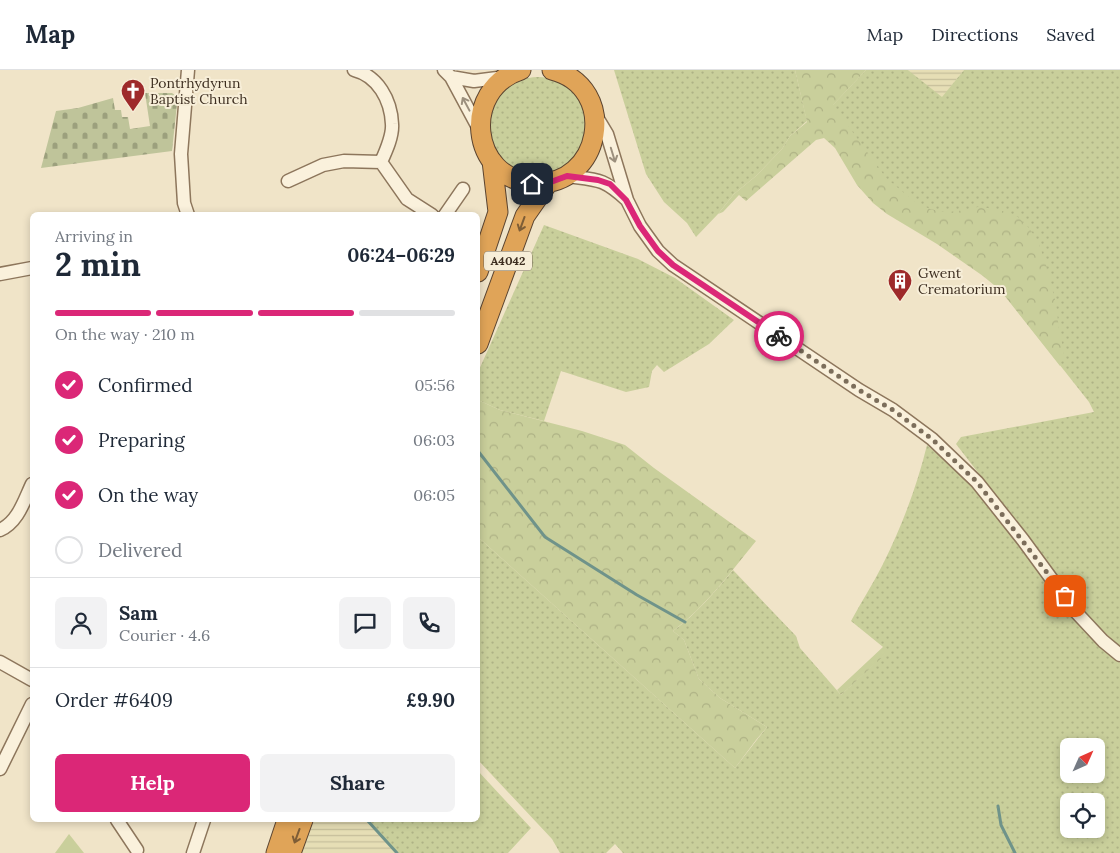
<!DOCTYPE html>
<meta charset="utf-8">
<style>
body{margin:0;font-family:Lora,serif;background:#f2f2f3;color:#1f2937;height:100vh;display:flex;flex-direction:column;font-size:19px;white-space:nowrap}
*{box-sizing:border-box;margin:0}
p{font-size:16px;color:#747a83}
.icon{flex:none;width:28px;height:28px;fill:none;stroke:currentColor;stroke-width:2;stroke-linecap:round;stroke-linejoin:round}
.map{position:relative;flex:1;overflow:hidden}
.panel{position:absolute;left:30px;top:142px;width:450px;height:610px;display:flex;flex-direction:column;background:#fff;border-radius:8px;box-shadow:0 2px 8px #0003}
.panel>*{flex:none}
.needle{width:32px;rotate:45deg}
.fabs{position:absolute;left:1060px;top:668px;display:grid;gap:10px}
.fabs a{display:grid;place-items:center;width:45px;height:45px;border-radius:8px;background:#fff;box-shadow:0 2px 8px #0003;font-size:25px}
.pin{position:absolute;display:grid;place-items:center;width:42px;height:42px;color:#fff;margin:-21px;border-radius:10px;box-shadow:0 2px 8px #0006}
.courier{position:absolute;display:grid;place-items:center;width:50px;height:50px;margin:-25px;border:4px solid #db2777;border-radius:50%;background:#fff;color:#222;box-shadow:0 1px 6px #0007}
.summary em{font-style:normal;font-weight:800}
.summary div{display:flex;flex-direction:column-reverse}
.summary{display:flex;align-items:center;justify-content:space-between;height:85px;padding:0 25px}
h1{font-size:32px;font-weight:800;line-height:38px}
.bar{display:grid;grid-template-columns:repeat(4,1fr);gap:8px 5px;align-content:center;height:60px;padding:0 25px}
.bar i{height:6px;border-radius:4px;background:#e0e1e3}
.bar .current{background:#db2777}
.bar p{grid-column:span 4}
.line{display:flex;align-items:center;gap:12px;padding:0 25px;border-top:1px solid #e0e1e3}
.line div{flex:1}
.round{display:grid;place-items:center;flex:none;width:52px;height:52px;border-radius:8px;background:#f2f2f3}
ol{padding:0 25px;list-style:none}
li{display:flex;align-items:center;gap:15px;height:55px}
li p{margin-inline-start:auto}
li .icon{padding:5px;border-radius:50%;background:#db2777;color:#fff;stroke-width:4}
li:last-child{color:#747a83}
li i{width:28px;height:28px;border:2px solid #e0e1e3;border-radius:50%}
.action{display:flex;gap:10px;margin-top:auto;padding:10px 25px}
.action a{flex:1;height:58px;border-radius:8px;background:#db2777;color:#fff;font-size:20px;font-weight:800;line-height:58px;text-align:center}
.action a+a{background:#f2f2f3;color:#1f2937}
header{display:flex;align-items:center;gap:30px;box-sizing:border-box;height:70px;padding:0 25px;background:#fff;border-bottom:1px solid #e0e1e3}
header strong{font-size:24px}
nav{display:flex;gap:28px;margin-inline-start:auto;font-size:18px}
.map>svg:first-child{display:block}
.farmland{fill:url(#farmland-rules)}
.grass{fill:url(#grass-dots);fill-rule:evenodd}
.forest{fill:url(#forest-crowns)}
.cemetery{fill:url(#cemetery-stones)}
.green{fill:#c9cf9b}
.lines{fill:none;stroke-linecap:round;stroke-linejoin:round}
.stream{stroke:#6f938a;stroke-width:3}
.minor-casing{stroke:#8d765c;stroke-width:15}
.highway-casing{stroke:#5b4430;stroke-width:21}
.minor{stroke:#faf1dc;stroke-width:12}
.highway{stroke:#e0a458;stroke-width:19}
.oneway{stroke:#9c907e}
.oneway2{stroke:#7e5d36}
.done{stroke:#7c6e5b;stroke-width:5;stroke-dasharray:0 9}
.route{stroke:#db2777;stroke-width:6}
.labels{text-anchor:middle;stroke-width:4;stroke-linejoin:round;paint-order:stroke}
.shield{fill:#f7eed8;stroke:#756857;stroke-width:1}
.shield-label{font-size:12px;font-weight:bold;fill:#3d2e20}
.poi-label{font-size:14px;fill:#3d2e20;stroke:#f7eed8;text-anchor:start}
</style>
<header>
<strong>Map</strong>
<nav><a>Map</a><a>Directions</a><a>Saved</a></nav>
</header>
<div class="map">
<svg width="1120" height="783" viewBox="0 0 1120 783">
<defs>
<pattern id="farmland-rules" width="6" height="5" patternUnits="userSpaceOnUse" patternTransform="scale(1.25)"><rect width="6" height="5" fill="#e6deb5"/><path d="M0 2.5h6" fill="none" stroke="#c6bf9b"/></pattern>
<pattern id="grass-dots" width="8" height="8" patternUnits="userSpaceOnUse" patternTransform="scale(1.25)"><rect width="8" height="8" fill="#c9cf9b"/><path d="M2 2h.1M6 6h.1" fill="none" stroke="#aeb285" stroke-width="1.8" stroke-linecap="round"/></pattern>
<pattern id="forest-crowns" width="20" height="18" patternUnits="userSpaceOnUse" patternTransform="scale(1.25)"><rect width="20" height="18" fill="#c9cf9b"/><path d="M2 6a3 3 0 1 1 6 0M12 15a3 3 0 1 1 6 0" fill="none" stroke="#aeb285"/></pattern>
<pattern id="cemetery-stones" width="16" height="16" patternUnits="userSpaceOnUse" patternTransform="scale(1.25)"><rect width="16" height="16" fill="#bfc49a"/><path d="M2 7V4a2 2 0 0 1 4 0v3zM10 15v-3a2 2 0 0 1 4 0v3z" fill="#9ca07d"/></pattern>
</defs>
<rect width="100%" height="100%" fill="#f0e4c8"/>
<path class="farmland" d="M908,0H964L942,28Z
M314,750H367L397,783H302Z"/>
<path class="grass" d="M614,0H795L807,51L790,66L782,79L756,106L734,124L718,144L696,167L687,153L664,132L646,104Z
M866,0H908L942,27L964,0H1120V578L1091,549L956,374L961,367L1094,342L1089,332L992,209L886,118L829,39Z
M489 56a49 49 0 1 1 98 0a49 49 0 1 1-98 0Z
M544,155L638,189L675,208L734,250L709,274L664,302L657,295L652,301L649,317L626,322L561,301L544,351L500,340L478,330V302Z
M927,375L975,418L1090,566L1120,593V783H623L615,774L606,783H560L552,769L478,690V467L735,698L767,657L720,628L699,609L684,570L673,561C696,544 715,522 733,500L796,566L800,578L841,625L888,581L851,551C861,532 873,514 883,494C902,456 917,416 927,375ZM1069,676H1096V704H1069ZM1069,731H1096V759H1069Z
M478,701L531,758L508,783H397L367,750H478Z"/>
<path class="forest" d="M795,0H866L833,35L886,108L915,132L930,139L949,143L978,137L997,139L1018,147L1030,159L1039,174L1047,198L1056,234L1059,260L1064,282L1060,296L1000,220L983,206L937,174L887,144L873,133L857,115L835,78L824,68L816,70L746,131L739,125L723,142L718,144L734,124L756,106L782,79L790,66L807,52Z
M478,330L500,340L582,361L625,375L654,398L756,471C730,503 706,536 673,561L684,570L699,609L720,628L767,657L756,670L735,698L478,467Z
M884,576L889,581L841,625L837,620Z"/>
<path class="cemetery" d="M145,23H172L176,26L177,34L172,81L41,98L56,41L78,38L113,28L115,40H121L122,47H128L130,59L150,56Z"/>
<path class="green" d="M69,764L84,783H55Z"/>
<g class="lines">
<path class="stream" d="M478,381L545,467L637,525L685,552
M998,736L1001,755L1015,783
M367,750L397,783"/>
<defs>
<path id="minor" d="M354,0C378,6 391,30 392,54C393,66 386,81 381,92L407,129L432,145
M444,0L451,7L480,61
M451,7L474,11L505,7
M595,44L607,64L627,130L640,156L658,181L673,195L859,320L893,340L932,369L977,412L1023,470L1075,541L1103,571L1120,585
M567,106C598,110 603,108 627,130
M288,111L323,95L344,91L381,92
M188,145L184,133L181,84L188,0
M445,145L463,119
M0,204L32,198
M0,460C18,452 24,431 32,414
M0,592L32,610
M0,699L32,634
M117,750L137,780
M193,783L204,750"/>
<path id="highway" d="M521,0C461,19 470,109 533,113C602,118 620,17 552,0
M478,202L498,142L492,91
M478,274L525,146L548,113
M276,783L287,750
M291,783L303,750"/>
</defs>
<use href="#minor" class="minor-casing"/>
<use href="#highway" class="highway-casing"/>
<use href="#minor" class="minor"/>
<use href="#highway" class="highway"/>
</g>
<defs><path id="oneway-shaft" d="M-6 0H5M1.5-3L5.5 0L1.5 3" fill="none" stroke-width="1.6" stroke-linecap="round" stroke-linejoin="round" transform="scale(1.25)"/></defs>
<g class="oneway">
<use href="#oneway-shaft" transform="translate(466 34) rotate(-118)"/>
<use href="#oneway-shaft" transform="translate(613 85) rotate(73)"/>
</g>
<g class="oneway2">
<use href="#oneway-shaft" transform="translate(522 154) rotate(110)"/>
<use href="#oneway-shaft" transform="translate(297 766) rotate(110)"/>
</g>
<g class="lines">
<path class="done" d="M779,266L859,320L893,340L932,369L977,412L1065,526"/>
<path class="route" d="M532,114L548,113L567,106L598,110L610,114L626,130L640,156L658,181L673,195L779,266"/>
</g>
<defs>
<symbol id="church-pin" viewBox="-11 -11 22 30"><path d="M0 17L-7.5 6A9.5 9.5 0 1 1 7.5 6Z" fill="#9e2a2b" stroke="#f7eed8"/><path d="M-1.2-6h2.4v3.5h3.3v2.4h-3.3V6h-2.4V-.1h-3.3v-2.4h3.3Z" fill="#fff"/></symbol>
<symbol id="building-pin" viewBox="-11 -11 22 30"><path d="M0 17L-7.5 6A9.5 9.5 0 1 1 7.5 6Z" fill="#9e2a2b" stroke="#f7eed8"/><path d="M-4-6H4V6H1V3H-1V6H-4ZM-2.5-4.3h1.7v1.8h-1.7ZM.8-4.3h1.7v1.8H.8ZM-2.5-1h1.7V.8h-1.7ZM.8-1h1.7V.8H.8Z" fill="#fff"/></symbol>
</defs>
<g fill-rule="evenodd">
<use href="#church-pin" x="119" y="7" width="28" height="38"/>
<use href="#building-pin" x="886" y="197" width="28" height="38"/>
</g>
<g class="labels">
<rect class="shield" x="484" y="181.5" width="48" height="19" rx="4"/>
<g class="shield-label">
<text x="508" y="195">A4042</text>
</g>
<g class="poi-label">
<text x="150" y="18">Pontrhydyrun<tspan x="150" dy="16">Baptist Church</tspan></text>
<text x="918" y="208">Gwent<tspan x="918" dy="16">Crematorium</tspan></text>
</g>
</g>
</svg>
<div class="fabs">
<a><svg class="needle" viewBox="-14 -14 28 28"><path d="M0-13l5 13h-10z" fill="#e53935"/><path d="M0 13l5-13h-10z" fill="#747a83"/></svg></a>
<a><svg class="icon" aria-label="locate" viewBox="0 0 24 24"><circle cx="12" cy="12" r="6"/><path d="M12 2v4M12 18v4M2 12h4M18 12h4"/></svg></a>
</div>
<div class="pin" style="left:1065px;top:526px;background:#ea580c"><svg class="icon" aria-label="bag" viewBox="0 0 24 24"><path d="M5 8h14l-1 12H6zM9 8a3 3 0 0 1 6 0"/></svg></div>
<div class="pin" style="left:532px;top:114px;background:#1f2937"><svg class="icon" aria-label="home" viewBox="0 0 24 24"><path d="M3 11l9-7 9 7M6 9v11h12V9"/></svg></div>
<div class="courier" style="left:779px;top:266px"><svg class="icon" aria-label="bike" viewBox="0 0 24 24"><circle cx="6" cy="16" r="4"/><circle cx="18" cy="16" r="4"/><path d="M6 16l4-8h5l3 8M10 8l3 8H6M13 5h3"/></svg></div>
<section class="panel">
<div class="summary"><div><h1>2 min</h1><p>Arriving in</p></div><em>06:24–06:29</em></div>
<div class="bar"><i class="current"></i><i class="current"></i><i class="current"></i><i></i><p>On the way · 210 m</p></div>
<ol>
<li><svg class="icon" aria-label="check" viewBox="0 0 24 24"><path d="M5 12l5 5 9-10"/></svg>Confirmed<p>05:56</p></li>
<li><svg class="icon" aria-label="check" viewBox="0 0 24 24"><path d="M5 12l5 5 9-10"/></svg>Preparing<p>06:03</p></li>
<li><svg class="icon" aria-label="check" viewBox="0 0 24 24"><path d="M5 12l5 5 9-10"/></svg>On the way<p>06:05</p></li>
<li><i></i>Delivered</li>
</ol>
<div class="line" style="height:90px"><a class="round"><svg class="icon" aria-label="person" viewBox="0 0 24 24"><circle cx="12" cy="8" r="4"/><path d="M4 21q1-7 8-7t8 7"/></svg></a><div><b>Sam</b><p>Courier · 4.6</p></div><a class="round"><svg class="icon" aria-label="chat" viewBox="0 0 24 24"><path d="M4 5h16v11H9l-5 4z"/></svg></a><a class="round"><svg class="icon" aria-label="phone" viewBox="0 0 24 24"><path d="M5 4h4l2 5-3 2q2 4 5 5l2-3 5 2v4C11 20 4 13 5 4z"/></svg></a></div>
<div class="line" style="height:65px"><div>Order #6409</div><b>£9.90</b></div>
<div class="action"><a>Help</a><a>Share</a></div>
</section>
</div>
